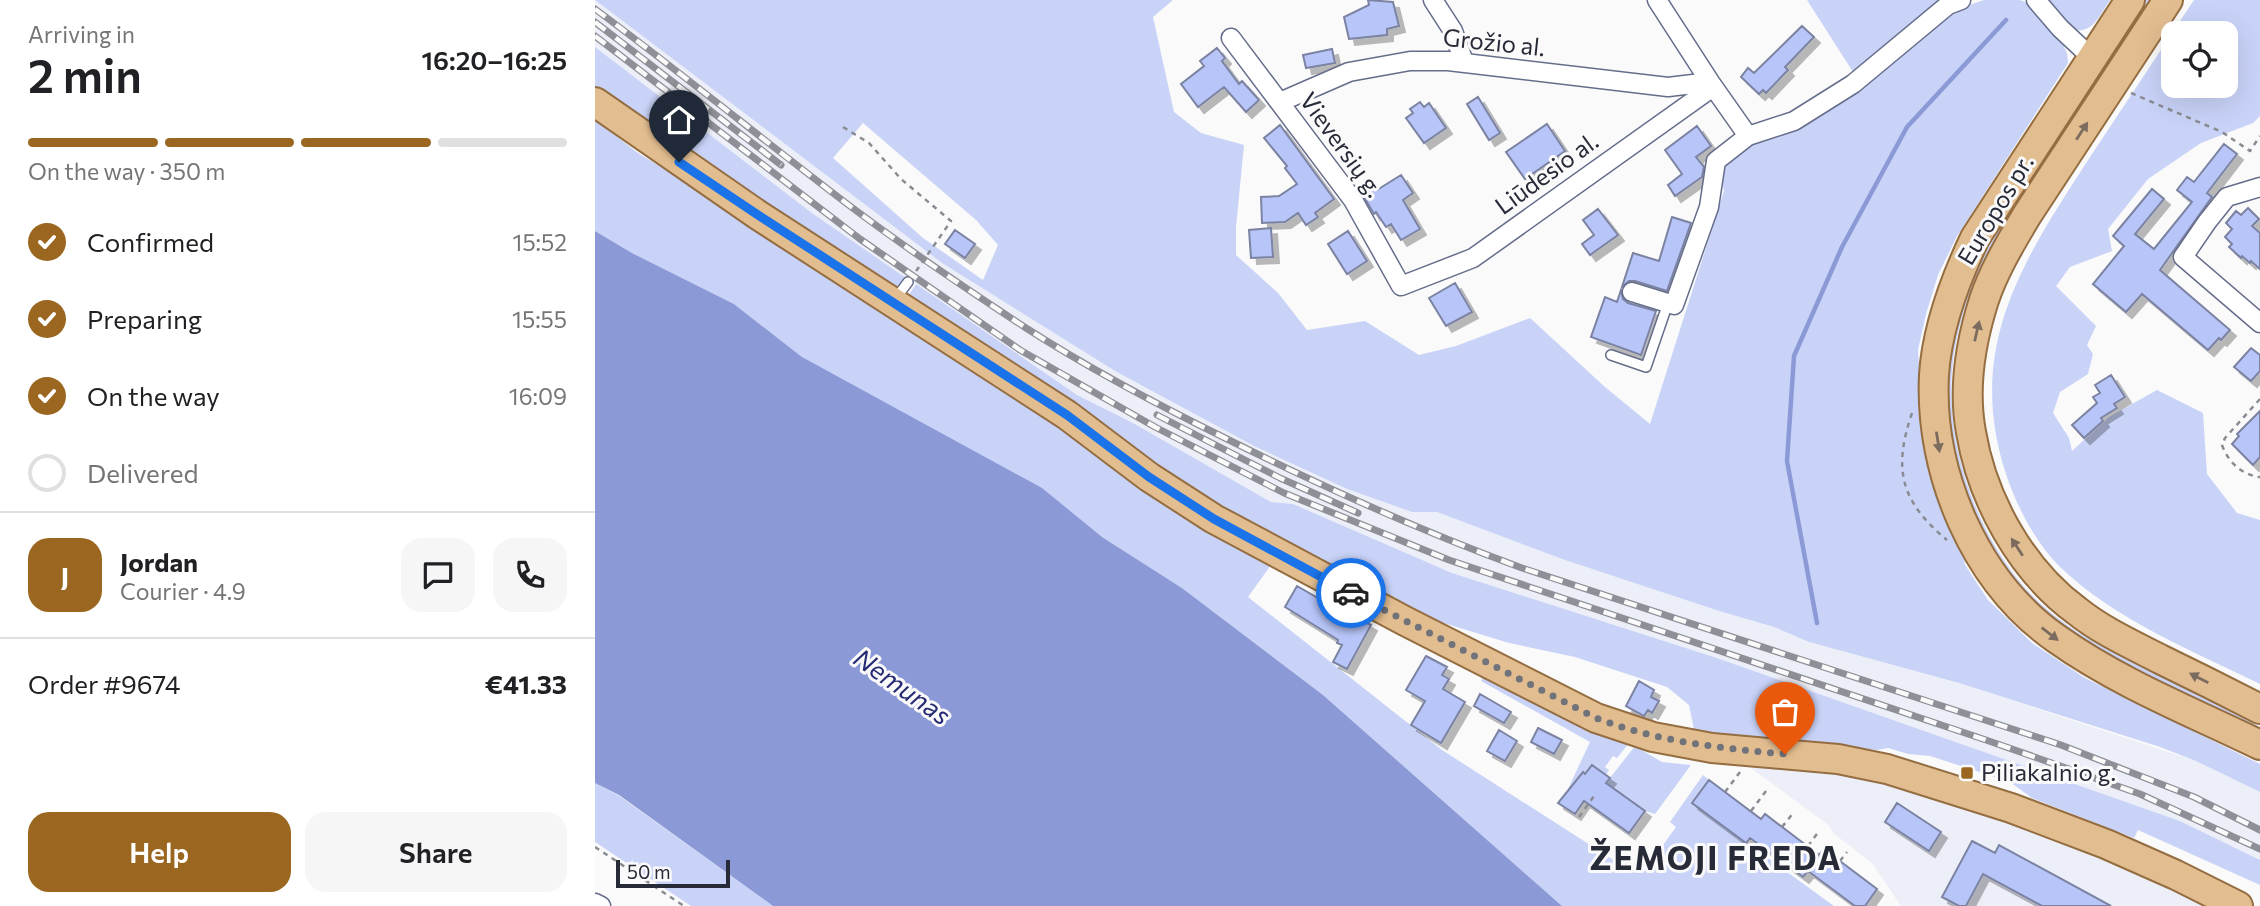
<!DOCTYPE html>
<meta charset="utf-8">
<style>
body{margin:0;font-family:Commissioner,sans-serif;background:#f6f6f6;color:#202124;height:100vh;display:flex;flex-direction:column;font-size:26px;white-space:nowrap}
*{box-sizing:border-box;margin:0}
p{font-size:23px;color:#757577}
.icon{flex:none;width:38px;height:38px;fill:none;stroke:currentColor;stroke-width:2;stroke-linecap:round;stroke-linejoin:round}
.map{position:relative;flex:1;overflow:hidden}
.drawer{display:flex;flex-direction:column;background:#fff;width:595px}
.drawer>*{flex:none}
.tools{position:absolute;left:1566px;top:21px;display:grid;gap:14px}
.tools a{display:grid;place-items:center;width:77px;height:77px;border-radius:14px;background:#fff;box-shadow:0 7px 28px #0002;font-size:35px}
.scale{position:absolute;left:21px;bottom:18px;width:114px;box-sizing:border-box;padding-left:7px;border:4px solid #272a37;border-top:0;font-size:19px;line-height:24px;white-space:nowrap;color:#272a37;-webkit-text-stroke:5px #fafafa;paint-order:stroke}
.pin{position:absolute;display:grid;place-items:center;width:60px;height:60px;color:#fff;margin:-72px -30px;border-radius:50% 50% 50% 0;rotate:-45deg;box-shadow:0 0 7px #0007}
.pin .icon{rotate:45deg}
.courier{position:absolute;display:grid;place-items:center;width:70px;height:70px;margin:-35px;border:5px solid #1a73e8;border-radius:50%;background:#fff;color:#222;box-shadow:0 2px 9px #0007}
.overview em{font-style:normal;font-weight:600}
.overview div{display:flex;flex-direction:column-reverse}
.overview{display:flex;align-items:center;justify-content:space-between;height:119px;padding:0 28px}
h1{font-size:46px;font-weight:600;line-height:52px}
.bar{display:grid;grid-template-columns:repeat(4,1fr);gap:10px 7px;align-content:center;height:84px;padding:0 28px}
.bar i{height:9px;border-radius:5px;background:#e0e0e0}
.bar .current{background:#9b661f}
.bar p{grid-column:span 4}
.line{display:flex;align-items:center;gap:18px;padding:0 28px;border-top:2px solid #e0e0e0}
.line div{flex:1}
.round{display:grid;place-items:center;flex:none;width:74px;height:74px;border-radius:21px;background:#f6f6f6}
ol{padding:0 28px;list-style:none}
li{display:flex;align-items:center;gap:21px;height:77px}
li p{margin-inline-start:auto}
li .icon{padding:7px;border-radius:50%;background:#9b661f;color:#fff;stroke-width:4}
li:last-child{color:#757577}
li i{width:38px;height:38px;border:4px solid #e0e0e0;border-radius:50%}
.cta{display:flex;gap:14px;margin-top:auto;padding:14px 28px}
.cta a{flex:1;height:80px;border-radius:21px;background:#9b661f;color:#fff;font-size:28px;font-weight:600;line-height:80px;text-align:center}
.cta a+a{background:#f6f6f6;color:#202124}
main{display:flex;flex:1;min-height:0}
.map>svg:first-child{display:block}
.built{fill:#edeff8}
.green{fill:#c9d3f8;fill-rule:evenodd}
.water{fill:#8b9ad6}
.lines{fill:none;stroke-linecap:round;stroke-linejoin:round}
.stream{stroke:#8b9ad6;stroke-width:4.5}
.building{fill:#b8c5f8;stroke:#7b83a2;stroke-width:2;filter:url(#shadow)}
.lane-casing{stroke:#656d8b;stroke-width:12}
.street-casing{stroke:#656d8b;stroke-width:21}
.primary-casing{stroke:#946d41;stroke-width:32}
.path{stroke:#8a8c93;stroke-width:2.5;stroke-dasharray:5 5;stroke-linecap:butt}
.lane{stroke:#fff;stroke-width:9}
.street{stroke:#fff;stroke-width:18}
.primary{stroke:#e2bd90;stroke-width:28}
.rail-casing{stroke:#8f9097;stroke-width:7}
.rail{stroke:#fafafa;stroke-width:4.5;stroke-dasharray:13;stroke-linecap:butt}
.oneway{fill:#7b6c5f}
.done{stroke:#71737b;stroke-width:7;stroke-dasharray:0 12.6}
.route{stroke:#1a73e8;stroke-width:9}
.poi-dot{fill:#9b661f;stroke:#fafafa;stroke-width:2.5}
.labels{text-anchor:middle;stroke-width:6;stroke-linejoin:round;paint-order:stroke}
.street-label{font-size:24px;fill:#272a37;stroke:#fafafa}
.poi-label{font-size:24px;fill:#272a37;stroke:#fafafa;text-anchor:start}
.water-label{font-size:26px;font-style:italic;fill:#252c73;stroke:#fafafa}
.district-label{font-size:32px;font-weight:bold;letter-spacing:2px;fill:#272a37;stroke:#fafafa}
</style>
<main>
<section class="drawer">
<div class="overview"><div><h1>2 min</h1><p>Arriving in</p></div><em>16:20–16:25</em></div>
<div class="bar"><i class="current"></i><i class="current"></i><i class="current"></i><i></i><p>On the way · 350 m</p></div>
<ol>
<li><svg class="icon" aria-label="check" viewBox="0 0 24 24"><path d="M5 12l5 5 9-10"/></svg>Confirmed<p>15:52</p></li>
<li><svg class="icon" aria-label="check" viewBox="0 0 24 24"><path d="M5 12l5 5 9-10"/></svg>Preparing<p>15:55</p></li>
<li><svg class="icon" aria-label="check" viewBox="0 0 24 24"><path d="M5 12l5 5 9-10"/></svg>On the way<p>16:09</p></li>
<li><i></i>Delivered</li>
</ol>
<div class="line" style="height:126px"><b class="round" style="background:#9b661f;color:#fff">J</b><div><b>Jordan</b><p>Courier · 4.9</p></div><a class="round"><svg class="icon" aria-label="chat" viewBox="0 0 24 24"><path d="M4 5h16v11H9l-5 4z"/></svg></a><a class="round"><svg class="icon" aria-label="phone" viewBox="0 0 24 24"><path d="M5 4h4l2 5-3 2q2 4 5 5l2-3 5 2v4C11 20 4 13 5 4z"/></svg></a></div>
<div class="line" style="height:91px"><div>Order #9674</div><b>€41.33</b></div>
<div class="cta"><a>Help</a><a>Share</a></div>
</section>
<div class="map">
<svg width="1665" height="906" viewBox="0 0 1665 906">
<defs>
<filter id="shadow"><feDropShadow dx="6" dy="6" stdDeviation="0" flood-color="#0004"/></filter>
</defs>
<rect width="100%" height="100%" fill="#fafafa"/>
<path class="built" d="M0,0L347,263L520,371L659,446L752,489L817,512H842L967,559L1124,611L1179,627L1214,642L1364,683L1601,761L1665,792V860L1585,821L1125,659L857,573L698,504L676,502L538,423L482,395L217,213L0,47Z
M1153,766L1271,775L1413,818L1625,906H1306L1277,863L1238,833L1235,826Z"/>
<path class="green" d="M0,0H578L558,17L579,112L606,133L649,145L641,227V255L683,293L712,330L770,321L824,355L861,346L935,318L1010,387L1055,424L1129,191L1124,163L1158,142L1176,138L1260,87L1354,12L1389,0H1425L1436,4L1462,32L1472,53L1473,63L1362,236L1343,275L1331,314L1323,350L1326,397L1366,545L1370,565L1393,600L1437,643L1490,678L1665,764V792L1601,761L1565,747L1364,683L1214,642L1179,627L1124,611L967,559L842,512H817L752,489L659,446L520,371L347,263ZM268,123L381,220L403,245L388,280L328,238L238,158Z
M1212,0H1353L1260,75Z
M1450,0H1515C1503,17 1499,34 1475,30Z
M1548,0H1554C1523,47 1492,95 1461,142C1383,258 1324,353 1376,495C1393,541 1421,586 1460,616C1489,639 1523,656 1556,672C1592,690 1629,708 1665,727V733L1515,658L1451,617L1412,576L1373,503L1354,433L1350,374L1364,306L1389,247Z
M1599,0H1665V116L1658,123L1606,143L1553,179L1513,229L1517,251L1475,267L1461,286L1501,326L1492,345L1498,354L1493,374L1465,392L1458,413L1474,438L1477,451L1514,417L1562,390L1608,413L1612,474L1642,513L1665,520V684C1596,650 1522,621 1465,567C1441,543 1423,509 1412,477C1368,347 1429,259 1497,154C1531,103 1565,51 1599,0ZM1578,33H1631V86H1578Z
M0,47L217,213L311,278L304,286H296L0,91Z
M0,120L43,153L259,286L634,542L676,565L653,597L847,750L1034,870L1039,867L1048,873L1081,827L1075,822L1108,775L1114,780L1097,803L1239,906H967L728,695L587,588L507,537L207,357L139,304L37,253L0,231Z
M321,284L482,395L538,423L676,502L698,504L857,573L1125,659L1585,821L1665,860V885L1543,830L1539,838L1437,798L1415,782L1335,756L1313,754L1293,748L1282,750L1200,740L1100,734L1094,705L1072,687L980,657L914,643L852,624L823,619L686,551L313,296Z
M889,675L1034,743L1022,758L1018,756L1010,767L1014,770L1011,775L997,765L990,774L987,773L975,790L973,789L995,742L886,681Z
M1040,746L1067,762L1096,765L1060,814L1050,811L1011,783Z
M0,783L23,795L178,906H96L0,842Z"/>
<path class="water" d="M0,231L37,253L139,304L207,357L447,488L507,537L587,588L728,695L967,906H178L24,795L0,783Z"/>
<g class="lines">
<path class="stream" d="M1222,623L1192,461L1199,356L1247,247L1312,127L1411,20
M1187,722L1201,699"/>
</g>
<path class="building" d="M773,0L798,2L804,26L792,29V35L754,39L749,17L774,5Z
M1207,26L1219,37L1190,67L1193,70L1171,93L1168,90L1164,94L1146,77L1153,68L1159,73Z
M622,48L630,58L627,61L644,84L647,81L664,100L651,112L629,87L603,107L586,84L609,66L605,61Z
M737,49L740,63L711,68L708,55Z
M883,97L905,133L894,140L872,104Z
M825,102L829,107L834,103L851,128L829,143L811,118L818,113L815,109Z
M952,124L970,151L930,179L911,152Z
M685,125L739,199L720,213L723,217L711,225L703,213L690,222L667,223L666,197L684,196L702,184L690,168L692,166L669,138Z
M1102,126L1116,146L1101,157L1109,167L1107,177L1080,196L1073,185L1087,174L1070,150Z
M1629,144L1642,154L1612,193L1617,197L1565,270L1635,330L1626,340L1624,338L1613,350L1547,294L1531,312L1498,284L1529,246L1518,236L1557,189L1569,199L1540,234L1559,249L1597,202L1582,190L1592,177L1599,182Z
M806,175L818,193L808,200L825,229L806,240L796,224L791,227L781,212L779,214L766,192L777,184L782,190Z
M1653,208L1664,219L1657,226L1665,233V269L1656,261L1655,263L1647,256L1646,258L1634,247L1637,244L1630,237L1637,229L1631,223L1641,211L1646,215Z
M1003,209L1023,235L995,255L987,244L999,235L988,220Z
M1077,217L1096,223L1072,291L1040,281H1034L1027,287L1038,253L1064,261Z
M676,228L678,257L656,258L654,230Z
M360,230L380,244L370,258L350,244Z
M753,231L772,261L752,274L733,244Z
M860,283L877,312L851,326L834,298Z
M1026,290L1028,299L1033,303L1061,311L1046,355L996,337L1010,297L1022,302Z
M1656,348L1665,355V371L1656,381L1639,367Z
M1516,375L1530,397L1519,404L1522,408L1506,418L1508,421L1489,438L1477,425L1502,403L1498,397L1505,393L1500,385Z
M1665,411V457L1658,465L1637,444L1644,436L1642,434Z
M702,586L737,606L738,604L776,625L752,669L738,662L747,645L742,643L743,640L690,607Z
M831,656L852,667L847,675L854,679L848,689L870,702L846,743L816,725L830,701L811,690Z
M1044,681L1059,690L1056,697L1064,701L1057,713L1053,710L1049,716L1031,706Z
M885,694L916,712L909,723L879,706Z
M943,728L967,740L959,754L936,742Z
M904,730L922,741L910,761L892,751Z
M997,765L1015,778L1011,783L1050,811L1034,833L989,801L980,814L963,803L988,772L990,774Z
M1114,780L1166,819L1170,814L1224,855L1229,849L1282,889L1270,906H1260L1213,871L1208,877L1155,838L1151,843L1097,803Z
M1302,803L1346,832L1334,851L1290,822Z
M1377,841L1400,853L1404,845L1516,906H1447L1388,874L1371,906H1364L1347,897Z"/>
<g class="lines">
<defs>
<path id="lane" d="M301,298L313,282
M1016,355L1051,367L1073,303"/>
<path id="street" d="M838,0L858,31L869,62
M1062,0L1115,82L1153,136L1199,121L1258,84L1353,5L1366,0
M1441,0L1465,28L1497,58
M636,38L758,200L806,286L878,258L1118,87
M685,102L754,72L815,61H853L1073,87L1115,82
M1665,187L1632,197L1612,222L1588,257L1665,323
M1037,292L1079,305L1114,207L1121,161L1153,136
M0,903L6,906"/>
<path id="primary" d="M1535,0L1380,238C1360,280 1342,327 1339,375C1334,473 1380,582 1462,639C1524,683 1597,712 1665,745
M1573,0L1432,215C1416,242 1399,270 1389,300C1376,341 1368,389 1376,432C1387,499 1426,570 1482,611C1507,631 1536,644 1565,659C1598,675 1632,692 1665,709
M0,102L163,215L472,415L554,477L619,519L810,621L1001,718L1058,737L1117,748L1243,759L1292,769L1416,808L1511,844L1581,875L1643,906"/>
</defs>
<use href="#lane" class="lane-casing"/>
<use href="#street" class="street-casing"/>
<use href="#primary" class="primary-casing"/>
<path class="path" d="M1536,93L1627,132L1655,151L1665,136
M248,127L274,143L306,179L356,221L319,274
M1665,399L1630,438L1627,445C1633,462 1647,475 1665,477
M1317,413C1298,469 1305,501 1352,540
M1130,792L1145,772
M1156,811L1171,791
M984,817L999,796
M1187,827L1199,812
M1213,846L1224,831
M0,847L89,906
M1245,861L1252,852"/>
<use href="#lane" class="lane"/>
<use href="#street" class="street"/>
<use href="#primary" class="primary"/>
<defs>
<path id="rail" d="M0,9C85,72 167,139 251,203C309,247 370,288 431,328C495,369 563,405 632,439C728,487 826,531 927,568L1466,745L1599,797L1665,830
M0,22L186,165
M0,36L265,239L425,350L560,427L689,493L854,560L1391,740L1545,794L1665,849
M562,415L685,478L763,513"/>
</defs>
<use href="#rail" class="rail-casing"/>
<use href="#rail" class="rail"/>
</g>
<defs><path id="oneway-solid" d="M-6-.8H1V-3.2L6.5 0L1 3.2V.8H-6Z" transform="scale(1.75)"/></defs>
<g class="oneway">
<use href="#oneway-solid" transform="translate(1487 131) rotate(-57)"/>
<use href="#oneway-solid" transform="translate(1382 331) rotate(-77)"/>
<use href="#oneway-solid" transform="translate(1343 442) rotate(81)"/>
<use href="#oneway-solid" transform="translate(1422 547) rotate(-123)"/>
<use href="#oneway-solid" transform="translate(1455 634) rotate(38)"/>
<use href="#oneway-solid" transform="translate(1604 678) rotate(-153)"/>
</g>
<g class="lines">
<path class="done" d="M756,593L1001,718C1063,742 1125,748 1190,754"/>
<path class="route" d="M84,162L163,215L472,415L554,477L619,519L756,593"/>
</g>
<rect class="poi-dot" x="1365" y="766" width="14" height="14" rx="3.5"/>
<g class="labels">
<g class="street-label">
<text transform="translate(899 43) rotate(6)" y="8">Grožio al.</text>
<text transform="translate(746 145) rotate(54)" y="8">Vieversių g.</text>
<text transform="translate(952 174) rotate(-36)" y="8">Liūdesio al.</text>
<text transform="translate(1401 210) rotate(-59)" y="8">Europos pr.</text>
</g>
<g class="poi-label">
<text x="1386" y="781">Piliakalnio g.</text>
</g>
<g class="water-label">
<text transform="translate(307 687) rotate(35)" y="9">Nemunas</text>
</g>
<g class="district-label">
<text x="1121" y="870">ŽEMOJI FREDA</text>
</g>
</g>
</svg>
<div class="tools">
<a><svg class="icon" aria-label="locate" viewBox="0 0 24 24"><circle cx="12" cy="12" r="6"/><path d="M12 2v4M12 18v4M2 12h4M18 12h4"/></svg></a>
</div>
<div class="scale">50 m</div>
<div class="pin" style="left:1190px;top:754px;background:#ea580c"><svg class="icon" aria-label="bag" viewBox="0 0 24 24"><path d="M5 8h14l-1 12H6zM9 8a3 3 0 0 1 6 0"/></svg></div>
<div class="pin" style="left:84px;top:162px;background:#1f2937"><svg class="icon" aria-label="home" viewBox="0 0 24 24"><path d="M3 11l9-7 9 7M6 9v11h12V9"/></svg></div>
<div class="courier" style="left:756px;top:593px"><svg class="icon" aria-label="car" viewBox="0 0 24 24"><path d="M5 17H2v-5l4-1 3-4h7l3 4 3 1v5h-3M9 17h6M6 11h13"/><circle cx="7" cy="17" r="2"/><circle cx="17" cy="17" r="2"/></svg></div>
</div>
</main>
